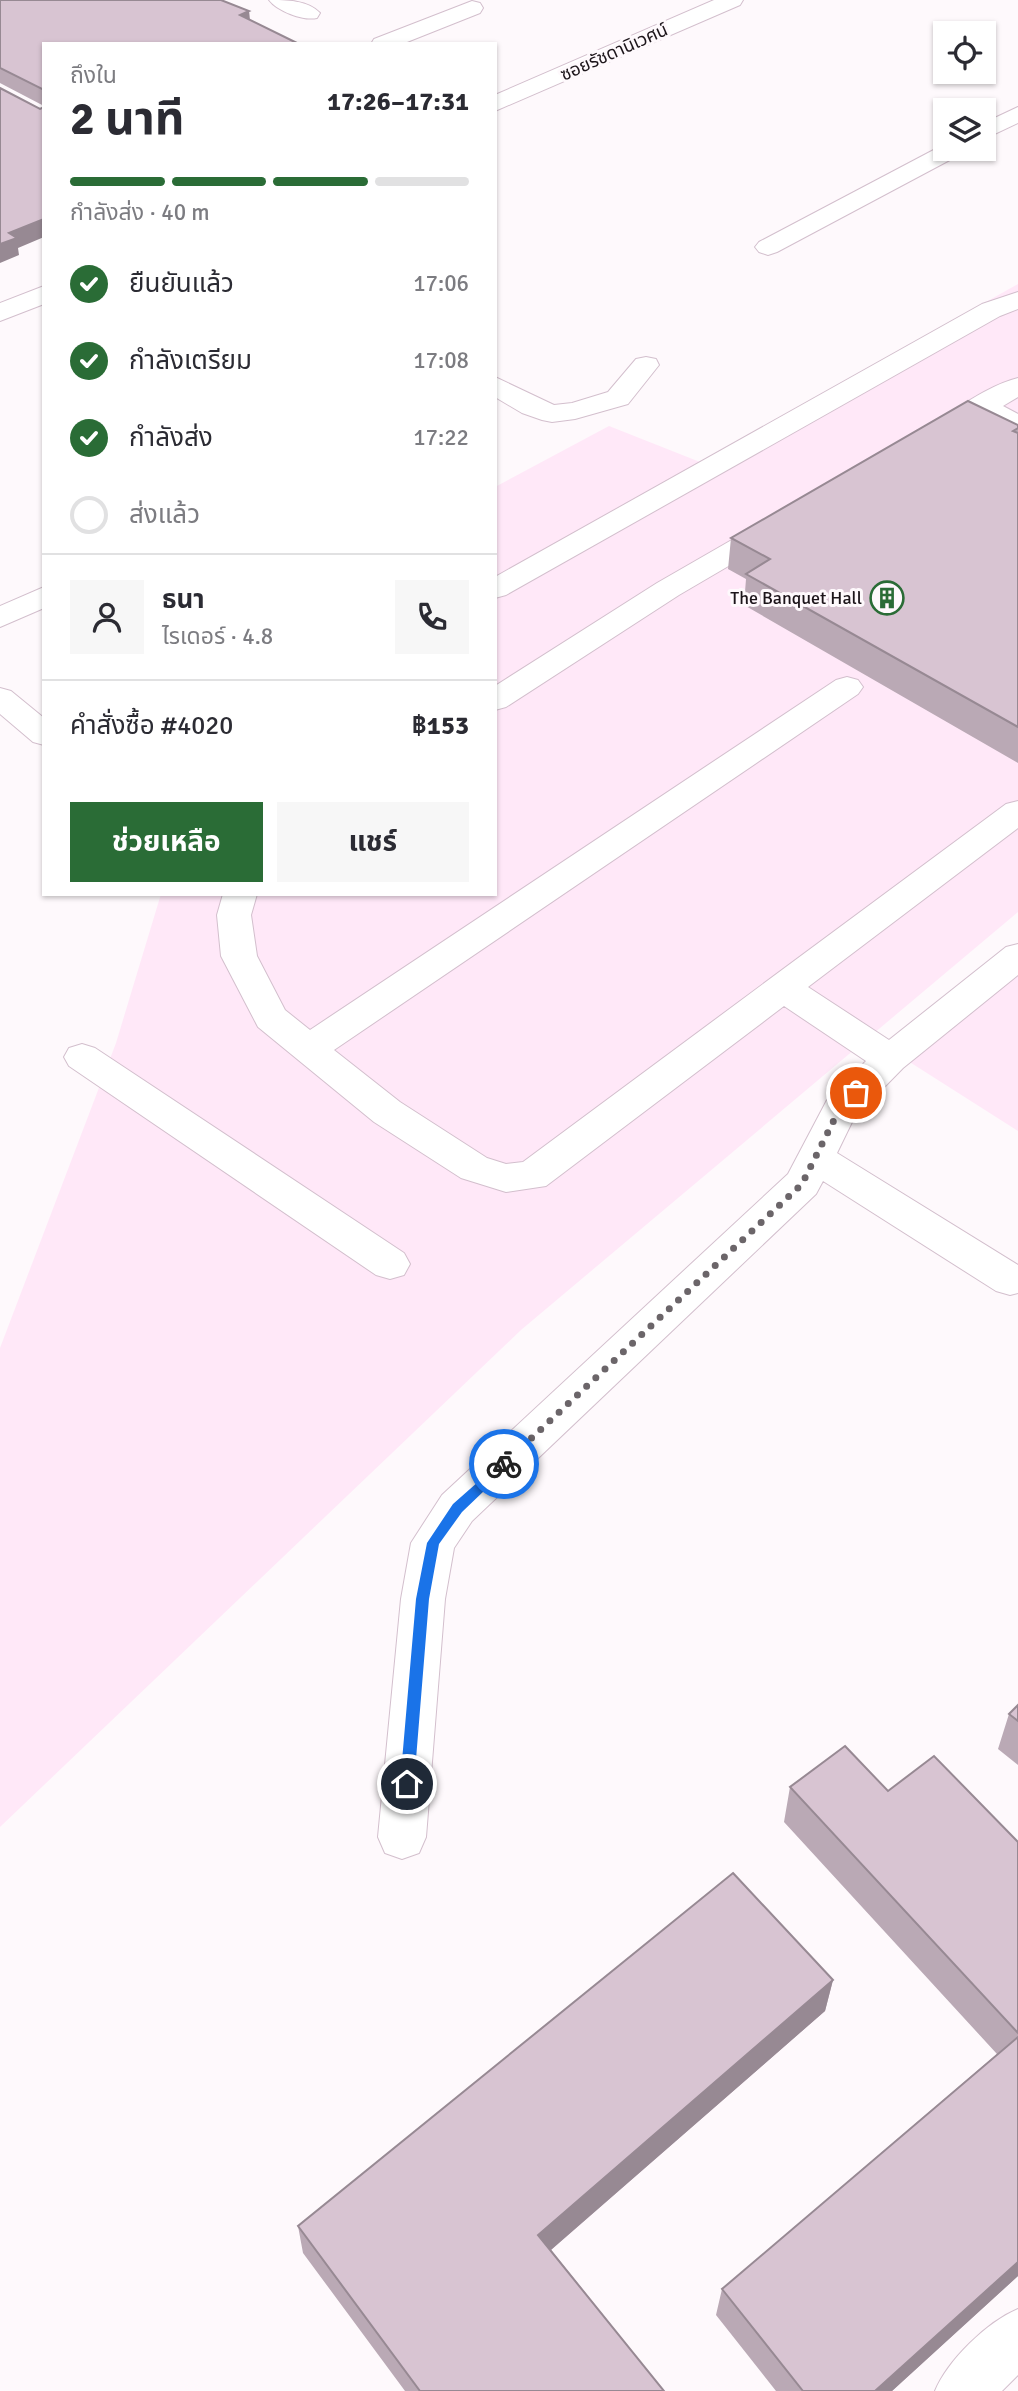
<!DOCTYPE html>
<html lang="th">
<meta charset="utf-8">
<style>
body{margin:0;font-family:Signika,"Noto Sans Thai",sans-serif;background:#f7f7f7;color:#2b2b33;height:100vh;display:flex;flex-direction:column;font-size:26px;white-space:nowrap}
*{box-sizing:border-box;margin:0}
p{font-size:23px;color:#7c7c81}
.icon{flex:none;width:38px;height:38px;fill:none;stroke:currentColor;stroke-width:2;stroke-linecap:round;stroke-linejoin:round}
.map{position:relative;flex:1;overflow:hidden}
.sheet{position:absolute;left:42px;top:42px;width:455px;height:854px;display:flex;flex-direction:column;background:#fff;border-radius:0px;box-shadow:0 2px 5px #0004}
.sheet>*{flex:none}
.tools{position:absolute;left:933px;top:21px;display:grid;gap:14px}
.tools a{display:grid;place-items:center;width:63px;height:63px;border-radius:0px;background:#fff;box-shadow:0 2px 5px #0004;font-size:35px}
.pin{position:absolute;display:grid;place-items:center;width:60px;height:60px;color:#fff;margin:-30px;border:4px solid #fff;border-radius:50%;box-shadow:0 2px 7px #0007}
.courier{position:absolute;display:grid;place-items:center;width:70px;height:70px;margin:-35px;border:5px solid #1a73e8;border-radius:50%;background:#fff;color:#222;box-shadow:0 2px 9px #0007}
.summary em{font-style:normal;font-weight:700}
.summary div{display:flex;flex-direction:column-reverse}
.summary{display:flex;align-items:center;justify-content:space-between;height:119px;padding:0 28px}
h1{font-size:46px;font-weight:700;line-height:52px}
.bar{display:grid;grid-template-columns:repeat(4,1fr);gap:10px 7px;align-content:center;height:84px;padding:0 28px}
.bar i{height:9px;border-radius:5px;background:#e1e1e2}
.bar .current{background:#2a6c36}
.bar p{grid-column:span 4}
.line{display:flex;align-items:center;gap:18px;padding:0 28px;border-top:2px solid #e1e1e2}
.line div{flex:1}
.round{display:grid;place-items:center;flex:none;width:74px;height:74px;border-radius:0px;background:#f7f7f7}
ol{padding:0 28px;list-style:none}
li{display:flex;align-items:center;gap:21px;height:77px}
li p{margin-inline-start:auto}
li .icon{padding:7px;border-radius:50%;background:#2a6c36;color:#fff;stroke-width:4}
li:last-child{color:#7c7c81}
li i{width:38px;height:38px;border:4px solid #e1e1e2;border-radius:50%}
.cta{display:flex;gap:14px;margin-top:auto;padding:14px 28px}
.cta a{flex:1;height:80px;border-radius:0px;background:#2a6c36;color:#fff;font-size:28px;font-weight:700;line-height:80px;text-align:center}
.cta a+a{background:#f7f7f7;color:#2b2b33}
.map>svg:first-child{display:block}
.built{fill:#ffe8f8}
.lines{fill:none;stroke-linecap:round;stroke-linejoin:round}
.minor-casing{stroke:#d3bfcd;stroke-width:2}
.minor{fill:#fff;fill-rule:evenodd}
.wall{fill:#baa9b5}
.shaded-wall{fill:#978993}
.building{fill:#d8c4d2;stroke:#978993;stroke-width:2}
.route{fill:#1a73e8}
.done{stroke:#6b6569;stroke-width:7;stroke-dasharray:0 12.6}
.labels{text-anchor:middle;stroke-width:6;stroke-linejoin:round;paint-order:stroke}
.far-street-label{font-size:18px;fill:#1c151a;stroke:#fef9fc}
.far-poi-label{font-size:18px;fill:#1c151a;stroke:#fef9fc;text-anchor:end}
</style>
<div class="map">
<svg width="1018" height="2391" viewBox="0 0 1018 2391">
<rect width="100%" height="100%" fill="#fef9fc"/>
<path class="built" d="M1018,284V912L521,1330L0,1827V1348L116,1043L161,894H495V487L609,426L700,462Z
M1018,972V1131L908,1061Z"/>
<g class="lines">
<defs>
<path id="minor" d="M269,0C286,0 308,0 320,13L317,18C303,21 277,11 269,0Z
M714,0H743L740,5L495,111V95Z
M472,1L480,3L483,8L480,13L402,44H371L374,39Z
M1018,107V123L984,139V123Z
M945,144V149H965L961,154L777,252L768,255L759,252L755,247L759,242Z
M44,286V304L0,321V303Z
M1018,292V309L1000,316L506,595L495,598V577L982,304Z
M646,357L656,359L659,365L628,404L575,419L552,422L542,420L522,413L495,397V377L554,405L572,403L608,392L636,359Z
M1018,378V397L1003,406L1018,414V433L983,417C966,428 948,444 927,439L923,433L927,427C955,411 986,386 1018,378Z
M773,519L783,522L788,528L783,534L679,595L506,707L495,710V686L657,583L763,522Z
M44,587V608L0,627V606Z
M847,677L858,680L863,687L858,694L334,1050L400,1102L487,1158L506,1164L523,1162L1006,804L1018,801V828L808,987L889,1040L1006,947L1018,944V975L903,1068L854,1118L837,1153L1018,1265V1293L1010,1295L996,1291L823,1181L816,1194L472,1521L454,1548L445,1599L426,1837L419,1853L402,1859L385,1853L378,1837L401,1599L411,1543L442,1495L788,1174L827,1100L866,1061L784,1006L546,1186L506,1192L461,1178L374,1122L258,1027L221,956L217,915L223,894H257L251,915L257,956L285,1010L310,1030L836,680Z
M0,688L11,691L44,718V745L33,742L0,714Z
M82,1044L95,1048L404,1253L410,1264L404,1275L390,1279L376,1275L69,1066L64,1057L69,1048Z
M1018,2309V2375L1002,2391H935C948,2360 987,2322 1018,2309Z"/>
</defs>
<use href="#minor" class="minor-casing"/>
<use href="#minor" class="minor"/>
</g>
<path class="wall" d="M0,0L249,11L250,20L44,106L0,83Z
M1018,425V763L744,605L746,579L728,569L731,538Z
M1018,1705V1765L998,1749L1009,1714Z
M790,1787L888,1791L1018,1842V2276L892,2391H776L716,2315L722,2289L997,2054L784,1822Z
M833,1980L825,2011L551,2250L664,2391H405L303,2253L298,2226Z"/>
<path class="shaded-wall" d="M249,11L250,27L240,15Z
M44,219V237L18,248L19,255L0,263V244L9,233Z
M833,1980L825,2011L537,2262L538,2235Z
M1018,2262V2276L892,2391H875Z"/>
<path class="building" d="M0,0H221L249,11L240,15L299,44H44V90L0,68Z
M0,88L40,109L44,107V219L9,233L17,238L0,244Z
M968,401L1018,425V428L1013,431L1018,433V727L746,574L770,559L731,538Z
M1018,1705V1721L1009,1714Z
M845,1746L888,1791L934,1756L1018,1842V2033L790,1787Z
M733,1873L833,1980L538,2235L664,2391H420L298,2226Z
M1018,2037V2262L875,2391H803L722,2289Z"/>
<path class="route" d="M504,1459L508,1460V1468L462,1512L439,1544L429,1599L414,1784L407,1790L400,1784L416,1599L427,1543L453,1504Z"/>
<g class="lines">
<path class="done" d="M504,1464L802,1184L839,1110L856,1093"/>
</g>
<defs>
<symbol id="building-ring" viewBox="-11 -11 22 22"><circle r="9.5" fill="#fef9fc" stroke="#2a6c36" stroke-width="1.5"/><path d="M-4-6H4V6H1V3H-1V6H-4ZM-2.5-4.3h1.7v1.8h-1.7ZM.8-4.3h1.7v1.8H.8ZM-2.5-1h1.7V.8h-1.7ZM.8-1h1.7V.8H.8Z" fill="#2a6c36"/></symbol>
</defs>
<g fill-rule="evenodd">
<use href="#building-ring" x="868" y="579" width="38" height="38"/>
</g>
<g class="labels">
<g class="far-street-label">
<text transform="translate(614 52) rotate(-24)" y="6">ซอยรัชดานิเวศน์</text>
</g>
<g class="far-poi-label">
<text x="862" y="604">The Banquet Hall</text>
</g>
</g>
</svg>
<div class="tools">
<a><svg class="icon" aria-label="locate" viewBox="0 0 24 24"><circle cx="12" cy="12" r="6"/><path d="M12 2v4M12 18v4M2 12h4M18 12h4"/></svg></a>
<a><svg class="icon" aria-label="layers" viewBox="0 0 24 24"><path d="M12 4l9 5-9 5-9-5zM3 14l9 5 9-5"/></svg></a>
</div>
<div class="pin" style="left:856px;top:1093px;background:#ea580c"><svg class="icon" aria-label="bag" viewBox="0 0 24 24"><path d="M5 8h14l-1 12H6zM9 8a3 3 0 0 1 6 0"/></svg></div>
<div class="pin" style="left:407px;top:1784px;background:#1f2937"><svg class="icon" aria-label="home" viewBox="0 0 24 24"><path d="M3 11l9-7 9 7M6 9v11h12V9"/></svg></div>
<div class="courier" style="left:504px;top:1464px"><svg class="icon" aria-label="bike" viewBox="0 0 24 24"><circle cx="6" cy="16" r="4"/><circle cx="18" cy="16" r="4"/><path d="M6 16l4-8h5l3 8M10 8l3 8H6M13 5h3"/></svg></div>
<section class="sheet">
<div class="summary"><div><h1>2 นาที</h1><p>ถึงใน</p></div><em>17:26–17:31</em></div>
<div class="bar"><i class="current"></i><i class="current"></i><i class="current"></i><i></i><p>กำลังส่ง · 40 m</p></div>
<ol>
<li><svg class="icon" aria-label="check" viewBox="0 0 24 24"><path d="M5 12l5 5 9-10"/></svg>ยืนยันแล้ว<p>17:06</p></li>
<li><svg class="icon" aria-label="check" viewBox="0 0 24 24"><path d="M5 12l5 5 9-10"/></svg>กำลังเตรียม<p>17:08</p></li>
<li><svg class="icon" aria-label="check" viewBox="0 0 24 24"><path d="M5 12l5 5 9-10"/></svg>กำลังส่ง<p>17:22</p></li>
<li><i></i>ส่งแล้ว</li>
</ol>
<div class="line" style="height:126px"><a class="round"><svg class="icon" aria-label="person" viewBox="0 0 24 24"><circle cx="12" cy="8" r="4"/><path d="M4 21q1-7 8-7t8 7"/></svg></a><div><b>ธนา</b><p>ไรเดอร์ · 4.8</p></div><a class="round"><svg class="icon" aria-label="phone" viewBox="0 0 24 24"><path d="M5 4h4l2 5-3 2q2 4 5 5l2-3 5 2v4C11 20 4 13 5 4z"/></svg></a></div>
<div class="line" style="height:91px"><div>คำสั่งซื้อ #4020</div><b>฿153</b></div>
<div class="cta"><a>ช่วยเหลือ</a><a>แชร์</a></div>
</section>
</div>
